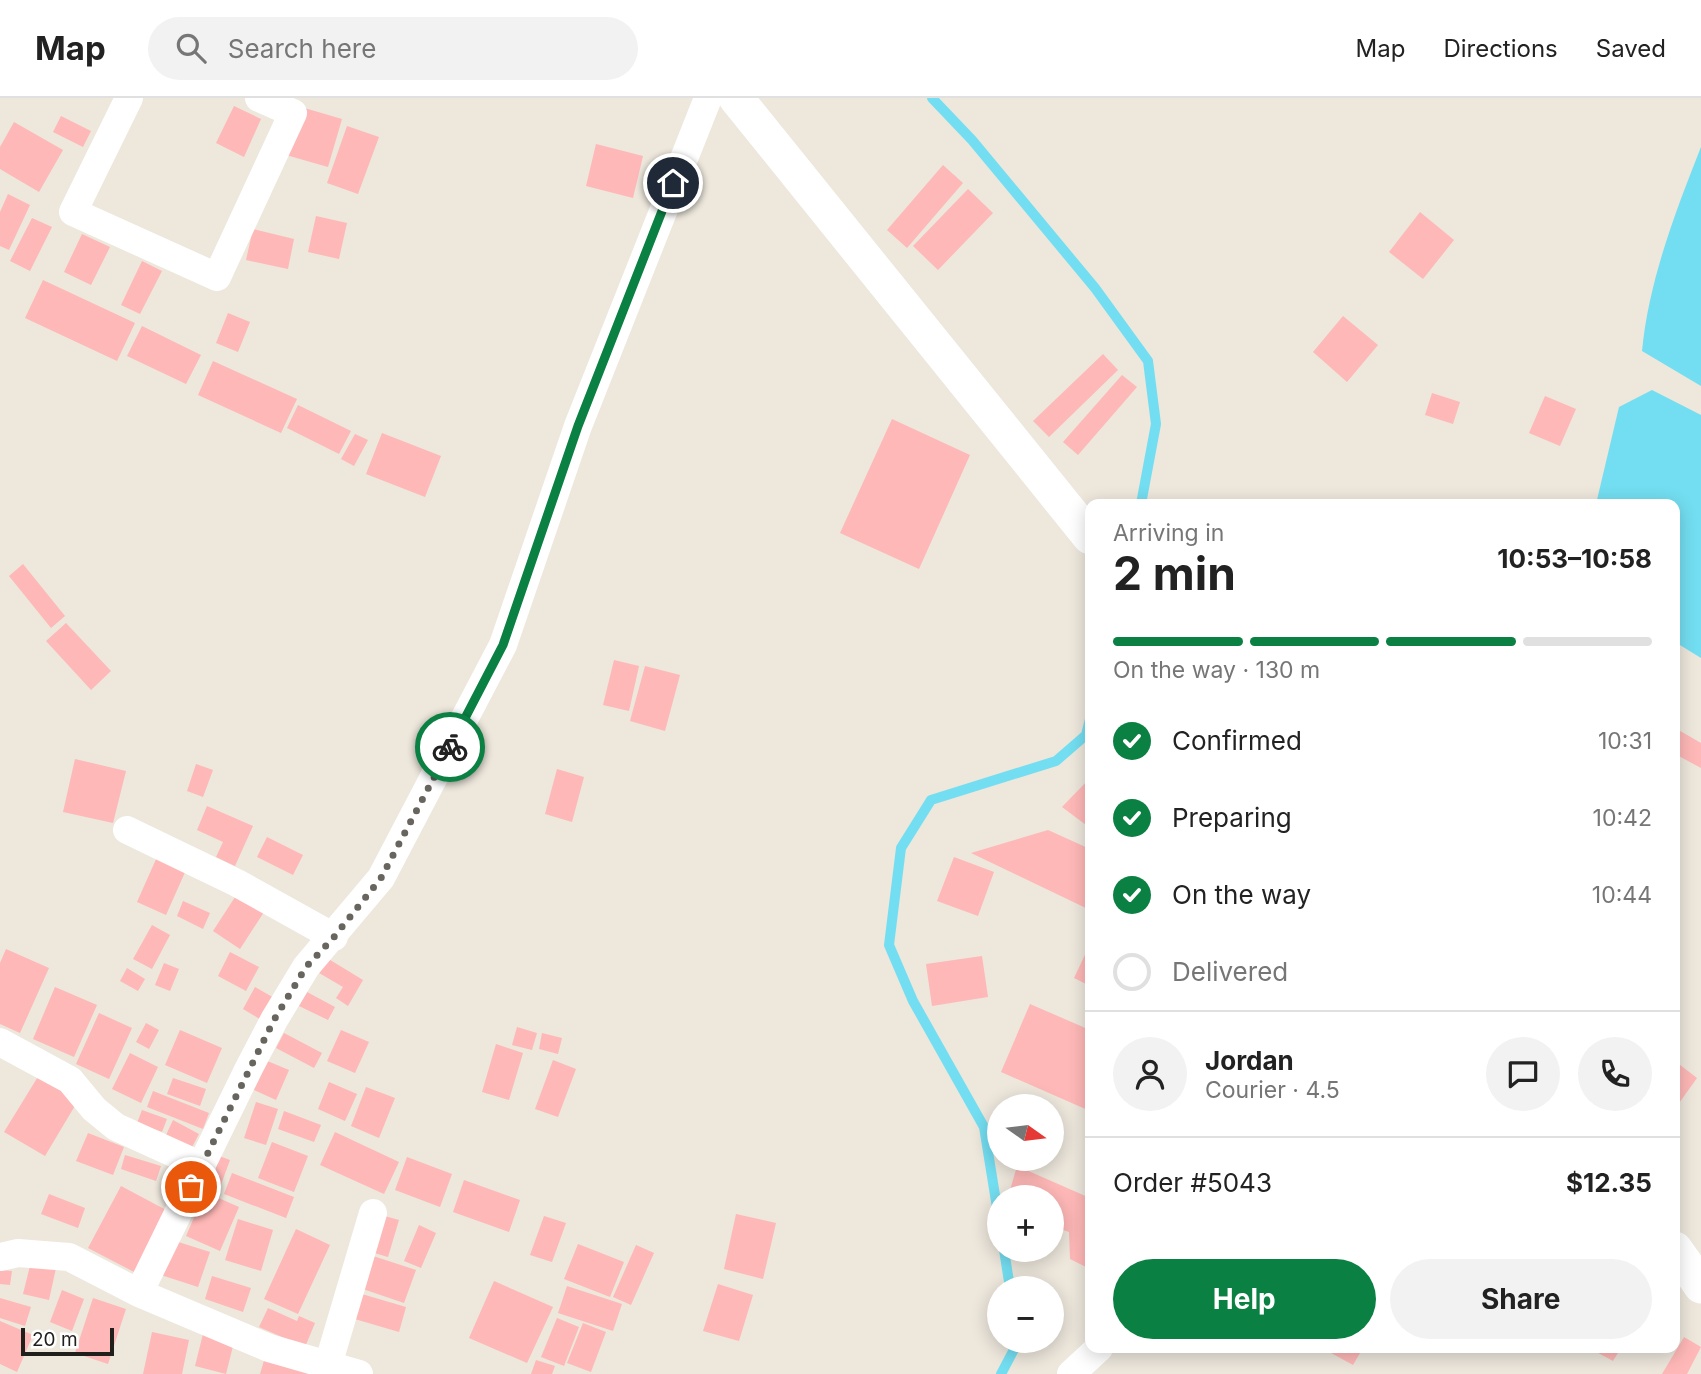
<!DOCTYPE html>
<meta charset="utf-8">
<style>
body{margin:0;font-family:Inter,sans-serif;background:#f2f2f2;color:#222;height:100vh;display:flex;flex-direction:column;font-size:26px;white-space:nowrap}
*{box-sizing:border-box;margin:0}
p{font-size:23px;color:#767676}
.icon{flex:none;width:38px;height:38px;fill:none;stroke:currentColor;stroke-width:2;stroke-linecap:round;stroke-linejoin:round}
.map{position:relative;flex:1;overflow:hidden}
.panel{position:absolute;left:1085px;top:401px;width:595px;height:854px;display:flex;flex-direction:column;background:#fff;border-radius:14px;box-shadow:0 4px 18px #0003}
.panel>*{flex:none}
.needle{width:46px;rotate:104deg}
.buttons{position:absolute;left:987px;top:996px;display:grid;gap:14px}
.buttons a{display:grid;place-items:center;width:77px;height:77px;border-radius:50%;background:#fff;box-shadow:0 4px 18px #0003;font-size:35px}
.scale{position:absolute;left:21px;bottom:18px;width:93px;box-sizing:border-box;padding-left:7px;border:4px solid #211f1b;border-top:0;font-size:19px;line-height:24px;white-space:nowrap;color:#211f1b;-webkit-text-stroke:5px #fff;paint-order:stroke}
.pin{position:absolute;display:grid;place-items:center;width:60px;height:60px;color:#fff;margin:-30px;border:4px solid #fff;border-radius:50%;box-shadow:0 2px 7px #0007}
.courier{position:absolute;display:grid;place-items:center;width:70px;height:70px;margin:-35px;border:5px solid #0b8043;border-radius:50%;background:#fff;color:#222;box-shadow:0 2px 9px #0007}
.headline em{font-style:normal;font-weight:700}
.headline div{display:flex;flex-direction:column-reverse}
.headline{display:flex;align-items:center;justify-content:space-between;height:119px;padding:0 28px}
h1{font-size:46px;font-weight:700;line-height:52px}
.bar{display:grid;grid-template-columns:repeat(4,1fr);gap:10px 7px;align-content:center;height:84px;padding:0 28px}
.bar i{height:9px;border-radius:5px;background:#e0e0e0}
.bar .current{background:#0b8043}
.bar p{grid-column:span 4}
.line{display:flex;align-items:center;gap:18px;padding:0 28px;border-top:2px solid #e0e0e0}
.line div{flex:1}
.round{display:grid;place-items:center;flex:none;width:74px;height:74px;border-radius:37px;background:#f2f2f2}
ol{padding:0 28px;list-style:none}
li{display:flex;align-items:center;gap:21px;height:77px}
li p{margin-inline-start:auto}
li .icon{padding:7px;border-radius:50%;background:#0b8043;color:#fff;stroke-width:4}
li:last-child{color:#767676}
li i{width:38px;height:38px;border:4px solid #e0e0e0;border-radius:50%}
.action{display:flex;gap:14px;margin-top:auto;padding:14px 28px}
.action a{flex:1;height:80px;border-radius:42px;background:#0b8043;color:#fff;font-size:28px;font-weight:700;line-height:80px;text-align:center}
.action a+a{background:#f2f2f2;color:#222}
header{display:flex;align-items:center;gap:42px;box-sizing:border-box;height:98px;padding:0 35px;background:#fff;border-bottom:2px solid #e0e0e0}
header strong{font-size:33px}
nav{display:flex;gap:38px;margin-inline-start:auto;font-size:24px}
.search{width:490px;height:63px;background:#f2f2f2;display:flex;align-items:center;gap:18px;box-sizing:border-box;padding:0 24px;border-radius:38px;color:#767676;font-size:26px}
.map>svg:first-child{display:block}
.water{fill:#73def1}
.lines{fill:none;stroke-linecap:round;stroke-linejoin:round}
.stream{stroke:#73def1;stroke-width:10}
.building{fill:#feb8b7}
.minor{stroke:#fff;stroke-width:28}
.tertiary{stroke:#fff;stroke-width:35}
.done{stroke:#68655f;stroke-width:7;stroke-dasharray:0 12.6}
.route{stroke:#0b8043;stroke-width:9}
</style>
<header>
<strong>Map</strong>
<div class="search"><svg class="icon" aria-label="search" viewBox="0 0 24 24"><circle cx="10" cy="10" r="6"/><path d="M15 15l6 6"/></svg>Search here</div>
<nav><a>Map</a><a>Directions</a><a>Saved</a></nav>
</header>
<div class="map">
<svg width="1701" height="1276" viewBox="0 0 1701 1276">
<rect width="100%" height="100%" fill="#ede7dc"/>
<path class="water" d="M1701,49V288L1642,253C1649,182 1675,115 1701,49Z
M1652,292L1701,317V560L1675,544V406H1596L1619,309Z"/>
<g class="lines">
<path class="stream" d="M932,0L972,42L1095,190L1148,263L1156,326L1141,406
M999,1122L984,1029L913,903L889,847L901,750L931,702L1056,663L1086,637L1090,621
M1004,1152L1010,1190
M1001,1276L1019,1242"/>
</g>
<path class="building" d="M234,8L261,21L244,59L216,45Z
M301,9L342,21L328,69L286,57Z
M61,18L91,33L83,49L53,34Z
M14,24L63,52L39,94L0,71V49Z
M347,28L379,39L358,96L327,85Z
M596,46L643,58L633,100L586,88Z
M943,67L963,85L907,150L887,132Z
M968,91L993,115L938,172L913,148Z
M8,96L30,107L9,152L0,148V114Z
M1420,114L1454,142L1423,181L1389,154Z
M316,118L347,125L339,161L308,154Z
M32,120L52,129L30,173L10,163Z
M253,131L294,141L288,171L246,162Z
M82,136L110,149L91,187L64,174Z
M142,163L162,173L140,216L121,207Z
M43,182L135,225L117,263L25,220Z
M228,215L250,224L238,254L216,245Z
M1343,218L1378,247L1347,284L1313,254Z
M142,228L201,257L186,286L127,258Z
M1103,256L1118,272L1049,339L1033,323Z
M213,263L297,301L281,335L198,297Z
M1122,277L1137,289L1078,357L1063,344Z
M1432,295L1460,304L1453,326L1425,317Z
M1545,298L1576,311L1560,348L1529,335Z
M298,307L351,333L339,356L287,330Z
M892,321L970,357L919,471L840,435Z
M382,335L441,358L425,399L366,376Z
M355,336L368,342L354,368L341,361Z
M23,466L65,518L51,530L9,478Z
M66,525L111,573L91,592L46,543Z
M614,562L639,568L629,613L603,607Z
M645,568L680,577L665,633L630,623Z
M1675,630L1701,645V670L1675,656Z
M75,661L126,673L113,725L63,714Z
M196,666L213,672L203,699L187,693Z
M557,671L584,679L572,724L545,716Z
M1090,680V730L1062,709Z
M207,708L253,728L235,768L216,759L223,744L197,732Z
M1048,732L1090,751V812L971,755Z
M267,739L303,757L293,777L257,759Z
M157,759L186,772L166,817L137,804Z
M954,759L994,774L978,818L937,803Z
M237,796L264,814L240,851L213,833Z
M183,803L210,815L203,831L177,818Z
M152,827L170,837L152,871L133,861Z
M1090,846V888L1074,880Z
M6,851L49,870L20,935L0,926V865Z
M230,854L259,869L246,893L218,878Z
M322,857L363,882L348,908L336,900L343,889L314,872Z
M982,858L988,899L932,908L926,866Z
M164,865L179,871L170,893L155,887Z
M127,870L145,881L138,893L120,883Z
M55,889L97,907L74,959L33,941Z
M255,889L276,901L263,923L243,911Z
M307,894L335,909L328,922L299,908Z
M1030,906L1090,932V1013L1001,974Z
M99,915L132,930L109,981L76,966Z
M146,925L159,932L149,951L136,944Z
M517,929L537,935L532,952L512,947Z
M180,932L222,950L207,985L165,967Z
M341,932L369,944L355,975L327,963Z
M284,935L322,955L314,970L276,950Z
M542,935L562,940L558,956L539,951Z
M496,946L523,955L509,1002L482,994Z
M130,955L158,969L141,1005L112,991Z
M265,962L289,972L276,1002L252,991Z
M553,962L576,971L558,1019L535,1011Z
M1675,963L1697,980L1677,1008L1675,1007Z
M39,977L79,1001L45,1058L4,1034Z
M173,980L206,991L200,1008L167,996Z
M329,984L357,996L345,1023L318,1011Z
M366,989L395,1000L379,1040L351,1028Z
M153,993L209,1015L203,1031L147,1009Z
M256,1004L278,1011L266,1047L244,1040Z
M142,1012L167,1021L162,1034L137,1025Z
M284,1013L321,1027L314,1044L278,1031Z
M173,1022L199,1036L191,1051L166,1037Z
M335,1034L399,1064L384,1096L320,1067Z
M88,1035L124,1049L113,1077L76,1063Z
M272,1044L308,1058L294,1094L258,1080Z
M211,1055L230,1062L219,1092L200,1085Z
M125,1057L161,1068L156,1083L121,1071Z
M407,1059L452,1076L440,1109L395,1092Z
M1017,1068L1090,1100V1171L1070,1161L1069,1134L1052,1128V1099H1008Z
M232,1075L294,1099L286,1120L224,1096Z
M464,1082L520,1102L509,1134L453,1114Z
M121,1088L168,1113L136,1175L88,1150Z
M205,1094L239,1109L220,1153L186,1138Z
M49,1096L85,1110L78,1130L41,1116Z
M736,1116L776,1125L763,1181L724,1171Z
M381,1117L399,1122L388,1159L371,1154Z
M544,1118L566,1125L552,1164L530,1157Z
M238,1121L273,1132L261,1173L225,1162Z
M419,1127L436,1135L421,1170L404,1163Z
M296,1131L330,1147L298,1216L264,1201Z
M172,1142L210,1154L198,1189L161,1177Z
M578,1146L624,1164L610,1199L564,1181Z
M636,1147L654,1155L631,1207L613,1199Z
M367,1156L416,1172L404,1205L357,1189Z
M31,1164L56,1170L49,1202L23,1196Z
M0,1172L12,1173L10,1187L0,1186Z
M212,1178L251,1190L243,1214L205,1201Z
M494,1183L553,1209L527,1265L469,1240Z
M718,1186L753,1197L739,1243L703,1233Z
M567,1188L622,1206L613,1233L558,1215Z
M62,1192L84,1201L72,1233L50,1224Z
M355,1194L406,1209L399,1234L348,1219Z
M0,1200L31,1209L25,1228L0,1220Z
M93,1200L126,1211L108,1266L75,1255Z
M268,1210L297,1223L299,1218L315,1225L305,1249L259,1229Z
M557,1220L579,1229L564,1268L541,1259Z
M0,1223L33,1237L17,1274L0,1266Z
M583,1225L606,1234L591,1274L567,1265Z
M204,1232L235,1240L226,1276L195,1268Z
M152,1234L189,1242L182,1276H143Z
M1684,1239L1701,1249L1687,1276H1662Z
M1322,1250H1363L1353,1267Z
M1589,1250H1621L1613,1263Z
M265,1259L324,1276H260Z
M536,1262L555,1268L552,1276H531Z"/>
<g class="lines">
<path class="minor" d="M129,0L73,114L217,179L293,15L259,0
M127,732L237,785L334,839
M0,944L70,982L94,1011L116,1029L202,1068
M0,1159L18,1155L69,1159L139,1195L269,1250L359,1276
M139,1195L249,970L274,922L306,869L381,780L503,547L578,328L708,0
M328,1267L373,1115
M1071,1276L1099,1250"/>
<path class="tertiary" d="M736,0L1090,439
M1675,1151L1701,1188"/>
</g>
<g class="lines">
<path class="done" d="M191,1089L274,922L306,869L334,839L381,780L450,649"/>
<path class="route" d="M450,649L503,547L578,328L673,85"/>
</g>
</svg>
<div class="buttons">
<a><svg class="needle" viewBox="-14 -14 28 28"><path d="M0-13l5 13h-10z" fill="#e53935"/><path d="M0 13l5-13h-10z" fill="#767676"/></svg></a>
<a>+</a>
<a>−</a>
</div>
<div class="scale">20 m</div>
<div class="pin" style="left:191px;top:1089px;background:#ea580c"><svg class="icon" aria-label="bag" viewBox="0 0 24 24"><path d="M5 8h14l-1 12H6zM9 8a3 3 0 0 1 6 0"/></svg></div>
<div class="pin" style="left:673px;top:85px;background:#1f2937"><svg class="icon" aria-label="home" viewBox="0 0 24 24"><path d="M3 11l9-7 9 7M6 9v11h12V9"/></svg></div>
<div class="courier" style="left:450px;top:649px"><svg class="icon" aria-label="bike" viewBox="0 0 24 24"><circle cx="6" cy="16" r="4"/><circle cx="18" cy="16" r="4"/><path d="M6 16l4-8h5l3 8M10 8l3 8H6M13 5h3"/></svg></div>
<section class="panel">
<div class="headline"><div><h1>2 min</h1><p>Arriving in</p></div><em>10:53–10:58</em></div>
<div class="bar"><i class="current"></i><i class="current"></i><i class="current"></i><i></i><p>On the way · 130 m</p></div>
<ol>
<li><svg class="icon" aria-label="check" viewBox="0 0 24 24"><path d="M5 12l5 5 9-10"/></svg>Confirmed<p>10:31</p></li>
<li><svg class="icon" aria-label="check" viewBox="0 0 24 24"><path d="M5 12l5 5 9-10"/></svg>Preparing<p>10:42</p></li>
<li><svg class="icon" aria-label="check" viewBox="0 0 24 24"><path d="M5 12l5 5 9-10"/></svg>On the way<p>10:44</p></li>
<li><i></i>Delivered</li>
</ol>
<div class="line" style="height:126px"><a class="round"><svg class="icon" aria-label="person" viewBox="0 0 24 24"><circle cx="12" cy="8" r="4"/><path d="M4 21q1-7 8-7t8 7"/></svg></a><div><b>Jordan</b><p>Courier · 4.5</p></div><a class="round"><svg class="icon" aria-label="chat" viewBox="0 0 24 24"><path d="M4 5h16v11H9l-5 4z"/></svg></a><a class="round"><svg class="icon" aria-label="phone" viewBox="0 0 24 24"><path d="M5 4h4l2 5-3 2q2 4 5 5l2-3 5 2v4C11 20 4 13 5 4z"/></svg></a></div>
<div class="line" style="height:91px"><div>Order #5043</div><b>$12.35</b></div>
<div class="action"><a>Help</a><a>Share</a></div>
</section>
</div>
